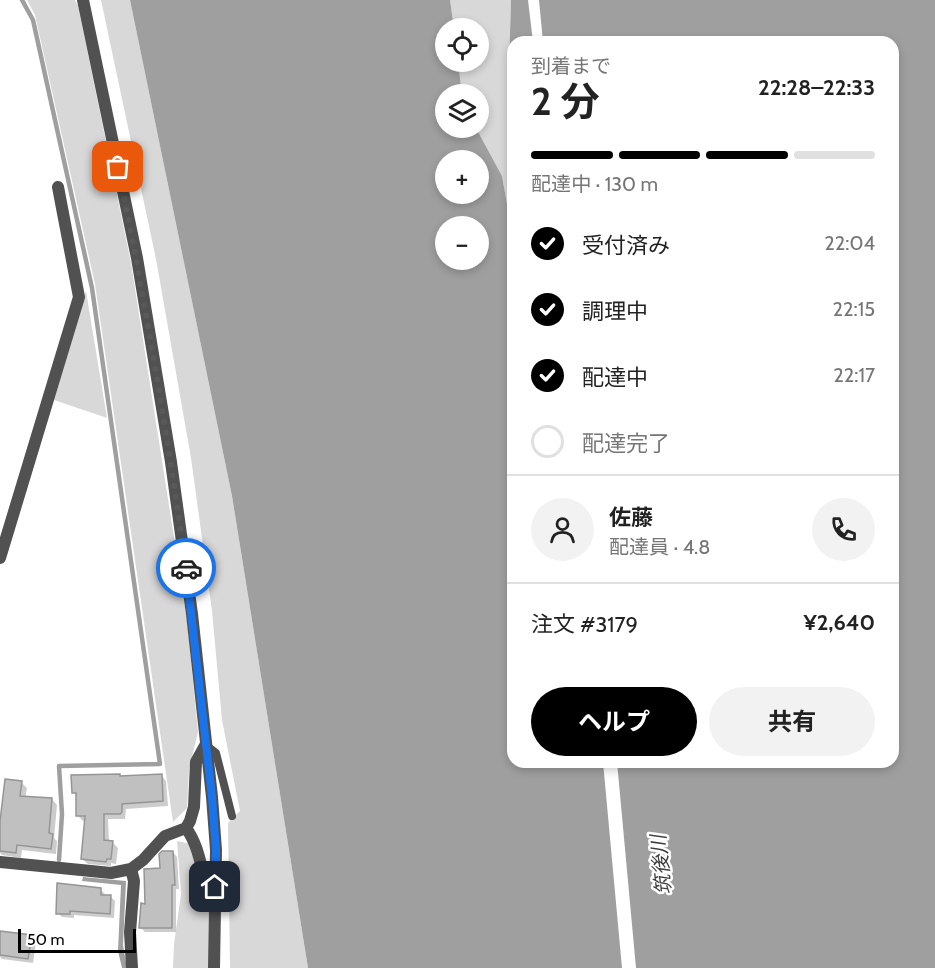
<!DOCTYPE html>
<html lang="ja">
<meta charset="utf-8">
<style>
body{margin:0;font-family:Cabin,"Noto Sans JP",sans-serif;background:#f2f2f2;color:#222;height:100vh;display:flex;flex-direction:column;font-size:22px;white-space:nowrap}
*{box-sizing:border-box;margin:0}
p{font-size:20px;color:#767676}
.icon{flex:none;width:33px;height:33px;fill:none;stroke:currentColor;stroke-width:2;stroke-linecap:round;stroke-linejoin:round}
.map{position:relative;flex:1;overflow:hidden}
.details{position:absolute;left:507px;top:36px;width:392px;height:732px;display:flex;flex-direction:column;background:#fff;border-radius:18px;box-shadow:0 3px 9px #0003}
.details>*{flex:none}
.tools{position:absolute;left:435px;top:18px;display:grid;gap:12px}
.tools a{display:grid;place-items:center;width:54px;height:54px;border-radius:50%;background:#fff;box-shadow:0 3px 9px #0003;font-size:30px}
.scale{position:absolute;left:18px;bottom:15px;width:118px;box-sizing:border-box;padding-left:6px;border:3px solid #000;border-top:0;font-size:16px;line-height:21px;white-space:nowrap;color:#000;-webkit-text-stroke:4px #fff;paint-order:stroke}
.pin{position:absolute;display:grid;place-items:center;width:51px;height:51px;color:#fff;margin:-26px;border-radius:12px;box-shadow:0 3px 9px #0006}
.courier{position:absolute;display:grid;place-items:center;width:60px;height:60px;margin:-30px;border:4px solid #1a73e8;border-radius:50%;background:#fff;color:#222;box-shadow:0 2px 8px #0007}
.head em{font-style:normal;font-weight:700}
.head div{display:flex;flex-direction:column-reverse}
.head{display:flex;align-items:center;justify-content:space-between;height:102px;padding:0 24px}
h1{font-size:39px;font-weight:700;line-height:45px}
.bar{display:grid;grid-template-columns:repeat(4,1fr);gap:9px 6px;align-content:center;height:72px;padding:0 24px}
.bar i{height:8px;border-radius:4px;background:#e0e0e0}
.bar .on{background:#000}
.bar p{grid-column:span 4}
.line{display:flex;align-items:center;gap:15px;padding:0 24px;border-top:2px solid #e0e0e0}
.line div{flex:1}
.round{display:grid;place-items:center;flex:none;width:63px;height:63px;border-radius:32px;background:#f2f2f2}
ol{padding:0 24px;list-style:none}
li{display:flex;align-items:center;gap:18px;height:66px}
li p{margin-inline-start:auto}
li .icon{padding:6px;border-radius:50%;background:#000;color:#fff;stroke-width:4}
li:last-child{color:#767676}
li i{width:33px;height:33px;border:3px solid #e0e0e0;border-radius:50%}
.primary-button{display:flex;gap:12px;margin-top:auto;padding:12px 24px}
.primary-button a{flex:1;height:69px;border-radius:36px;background:#000;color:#fff;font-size:24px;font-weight:700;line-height:69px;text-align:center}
.primary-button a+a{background:#f2f2f2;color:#222}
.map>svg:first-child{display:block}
.green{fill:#d8d8d8}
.water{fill:#9f9f9f;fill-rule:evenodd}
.pier{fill:#fff}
.shadow{fill:#0003}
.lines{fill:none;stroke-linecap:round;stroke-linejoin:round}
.stream{stroke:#9f9f9f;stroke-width:4.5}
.building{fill:#c0c0c0;stroke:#959595;stroke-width:1.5}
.service{stroke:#515151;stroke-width:8}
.minor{stroke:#515151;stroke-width:12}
.done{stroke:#595959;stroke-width:6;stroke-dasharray:0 10.8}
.route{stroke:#1a73e8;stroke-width:8}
.labels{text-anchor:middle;stroke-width:5;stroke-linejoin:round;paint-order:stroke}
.water-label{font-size:20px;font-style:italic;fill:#404040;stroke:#fff}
</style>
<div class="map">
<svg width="935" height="968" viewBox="0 0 935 968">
<rect width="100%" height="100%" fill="#fff"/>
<path class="green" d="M27,0H75L78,6L131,263L187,620L198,732L189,769L187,808L173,822L95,284L35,15Z
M101,0H130L232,496L308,968H230L228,823L240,811L222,720L212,611L191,458L156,259Z
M450,0H511L509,64L513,82V238L502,176L476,128H478V94H462L458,62H478V28H454Z
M86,291L107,418L54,400Z
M177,841L191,844L199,888L209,906V968H173L174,944L181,894Z"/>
<path class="water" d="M130,0H450L454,28H446V62H458L462,94H446V128H476L502,176L513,238V762H892V42H513V82L509,64L511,0H935V968H308L232,496ZM446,160H478V194H446ZM446,226H478V260H446Z
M83,877L126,881L123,945L127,968H122L118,951L121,885L82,881Z"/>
<path class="pier" d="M528,0H539L543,42H533Z
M603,762H617L636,968H622Z"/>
<path class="shadow" d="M119,775L121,777L161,775L166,781L168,806L126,809L125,819H108L109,842L113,843L118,848L116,864L111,863V866L88,864L82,859L86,821H83L78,816L77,796L73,792Z
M21,782L27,788L25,798L52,799L57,805L54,838L57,841L56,854L22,850L21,858L2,855L0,853V825Z
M173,852L177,857L179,889H176V932H145L140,927L147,905L161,869Z
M100,889L105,894V896L111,897L115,901L114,918L74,915V918L62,917L58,913Z
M0,932L31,936L36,942L33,963L2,959L0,957Z"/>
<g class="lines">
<path class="stream" d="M22,0L33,20L92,288L160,764L59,766L62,814L59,860"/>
</g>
<path class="building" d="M120,774V776L162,774L163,801L122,804V812L120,814H104V840L113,841L111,859H107L106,862L81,859L85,816H76V793H72L71,775Z
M5,779L22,781L20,796L52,798L49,833L53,834L51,849L17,845L16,853L0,851V821Z
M162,851H173L175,885H172V928H139L141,903L145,904L144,869L160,868L159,854Z
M57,883L101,888V895H111L110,914L70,911V914H56Z
M0,931L32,935L28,959L0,955Z"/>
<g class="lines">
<path class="service" d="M207,746L216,753L232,816"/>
<path class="minor" d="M83,0L137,258L171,462L192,614L212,797L216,850L214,968
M0,558L79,297L58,187
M186,828C202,850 201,877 212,901
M0,862L111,873L131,869L143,860L165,836L186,828L190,821L194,807L196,762L206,744
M131,869L134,881L130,932L132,968"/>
</g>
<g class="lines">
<path class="done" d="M118,167C145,300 167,433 186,568"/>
<path class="route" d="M186,568L212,797L216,850L215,887"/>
</g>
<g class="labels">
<g class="water-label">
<text transform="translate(661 865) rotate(-96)" y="7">筑後川</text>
</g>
</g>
</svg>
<div class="tools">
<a><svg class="icon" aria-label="locate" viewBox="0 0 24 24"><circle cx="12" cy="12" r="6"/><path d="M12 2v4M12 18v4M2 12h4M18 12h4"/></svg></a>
<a><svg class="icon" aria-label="layers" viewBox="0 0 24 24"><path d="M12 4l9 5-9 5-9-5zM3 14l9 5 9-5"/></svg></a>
<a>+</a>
<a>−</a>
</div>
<div class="scale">50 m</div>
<div class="pin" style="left:118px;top:167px;background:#ea580c"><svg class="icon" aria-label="bag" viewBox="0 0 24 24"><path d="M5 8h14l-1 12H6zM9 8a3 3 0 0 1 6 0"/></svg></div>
<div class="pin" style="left:215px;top:887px;background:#1f2937"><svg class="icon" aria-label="home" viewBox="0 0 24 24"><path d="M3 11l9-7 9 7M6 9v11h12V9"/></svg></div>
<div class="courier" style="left:186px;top:568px"><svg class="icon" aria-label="car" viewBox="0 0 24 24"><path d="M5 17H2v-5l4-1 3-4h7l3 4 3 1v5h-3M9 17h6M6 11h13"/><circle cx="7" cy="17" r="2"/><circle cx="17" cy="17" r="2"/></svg></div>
<section class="details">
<div class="head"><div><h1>2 分</h1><p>到着まで</p></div><em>22:28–22:33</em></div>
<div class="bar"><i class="on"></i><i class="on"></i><i class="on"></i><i></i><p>配達中 · 130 m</p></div>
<ol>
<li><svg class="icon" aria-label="check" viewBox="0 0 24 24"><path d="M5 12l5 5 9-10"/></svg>受付済み<p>22:04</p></li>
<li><svg class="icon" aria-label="check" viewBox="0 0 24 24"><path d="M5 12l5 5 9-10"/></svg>調理中<p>22:15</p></li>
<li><svg class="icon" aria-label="check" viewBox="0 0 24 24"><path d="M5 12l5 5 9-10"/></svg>配達中<p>22:17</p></li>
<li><i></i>配達完了</li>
</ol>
<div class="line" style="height:108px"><a class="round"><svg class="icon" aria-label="person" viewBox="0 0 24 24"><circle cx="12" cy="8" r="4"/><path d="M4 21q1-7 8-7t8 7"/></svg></a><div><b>佐藤</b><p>配達員 · 4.8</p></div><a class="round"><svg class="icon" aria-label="phone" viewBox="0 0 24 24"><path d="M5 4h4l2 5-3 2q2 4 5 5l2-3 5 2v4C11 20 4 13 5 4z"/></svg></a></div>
<div class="line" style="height:78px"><div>注文 #3179</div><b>¥2,640</b></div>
<div class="primary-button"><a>ヘルプ</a><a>共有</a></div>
</section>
</div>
